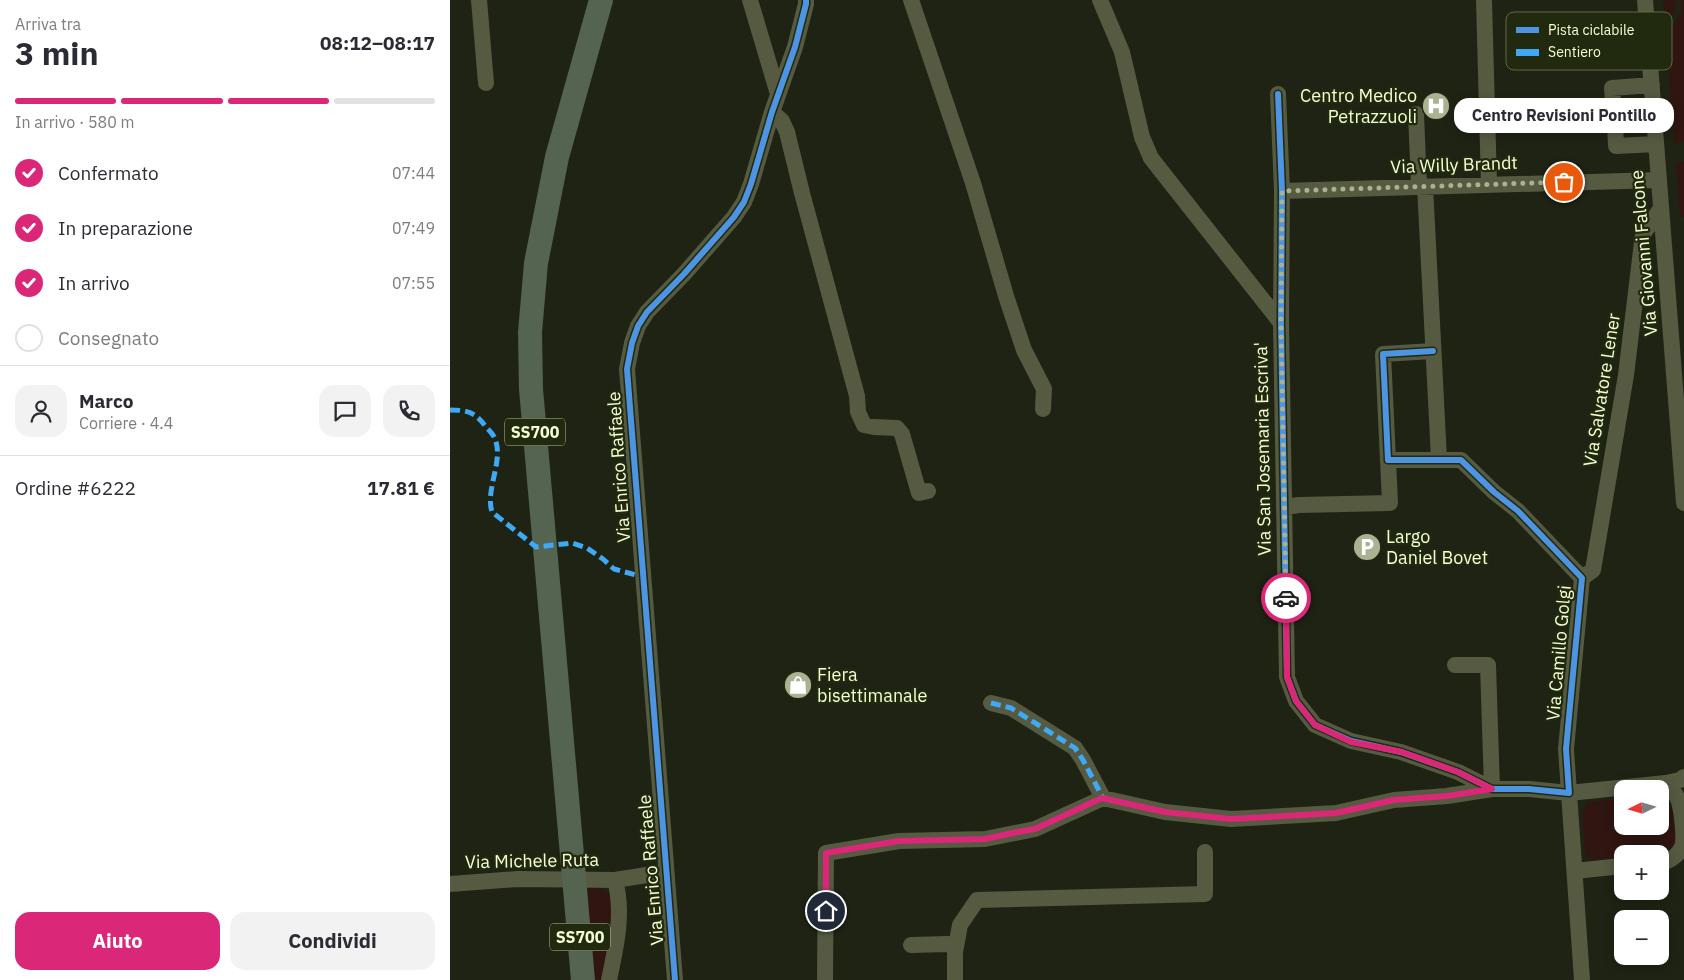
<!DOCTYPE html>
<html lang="it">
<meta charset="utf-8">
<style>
body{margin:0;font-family:"IBM Plex Sans",sans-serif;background:#f2f2f3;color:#2b2b33;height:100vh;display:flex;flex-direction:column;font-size:19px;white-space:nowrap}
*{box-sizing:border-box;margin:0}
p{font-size:16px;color:#7c7c81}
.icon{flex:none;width:28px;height:28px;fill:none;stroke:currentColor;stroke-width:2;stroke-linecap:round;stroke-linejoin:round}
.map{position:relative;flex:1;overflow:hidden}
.drawer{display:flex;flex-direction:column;background:#fff;width:450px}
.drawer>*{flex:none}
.needle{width:32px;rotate:265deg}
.buttons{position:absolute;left:1164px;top:780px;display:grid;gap:10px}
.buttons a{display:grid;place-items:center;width:55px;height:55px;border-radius:10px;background:#fff;box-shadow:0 2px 12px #0003;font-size:25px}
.pin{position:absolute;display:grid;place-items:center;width:42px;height:42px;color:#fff;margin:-21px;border:2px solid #fff;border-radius:50%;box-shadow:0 1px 5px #0007}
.courier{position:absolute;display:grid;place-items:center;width:50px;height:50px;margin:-25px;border:4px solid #db2777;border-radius:50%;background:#fff;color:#222;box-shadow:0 1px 6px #0007}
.bubble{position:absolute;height:35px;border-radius:15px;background:#fff;box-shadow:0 2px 12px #0003;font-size:16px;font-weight:700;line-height:35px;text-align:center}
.summary em{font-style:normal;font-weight:700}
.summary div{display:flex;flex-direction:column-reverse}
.summary{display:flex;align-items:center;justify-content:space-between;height:85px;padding:0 15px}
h1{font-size:32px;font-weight:700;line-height:38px}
.bar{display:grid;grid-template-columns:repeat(4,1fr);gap:8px 5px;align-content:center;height:60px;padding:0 15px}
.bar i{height:6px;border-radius:4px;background:#e1e1e2}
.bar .selected{background:#db2777}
.bar p{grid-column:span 4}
.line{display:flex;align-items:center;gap:12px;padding:0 15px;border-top:1px solid #e1e1e2}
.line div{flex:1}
.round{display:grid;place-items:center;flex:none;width:52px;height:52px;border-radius:15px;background:#f2f2f3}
ol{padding:0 15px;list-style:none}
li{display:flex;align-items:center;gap:15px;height:55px}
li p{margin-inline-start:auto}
li .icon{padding:5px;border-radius:50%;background:#db2777;color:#fff;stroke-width:4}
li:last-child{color:#7c7c81}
li i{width:28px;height:28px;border:2px solid #e1e1e2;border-radius:50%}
.primary-button{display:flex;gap:10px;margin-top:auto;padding:10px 15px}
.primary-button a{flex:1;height:58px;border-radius:15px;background:#db2777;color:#fff;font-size:20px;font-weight:700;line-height:58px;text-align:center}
.primary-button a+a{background:#f2f2f3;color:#2b2b33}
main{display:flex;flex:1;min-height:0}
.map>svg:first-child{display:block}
.green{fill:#301511}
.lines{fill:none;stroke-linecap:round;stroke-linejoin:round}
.minor{stroke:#555a41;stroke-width:16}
.highway{stroke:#546450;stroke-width:24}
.quiet{stroke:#3fa9f5;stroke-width:5;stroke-dasharray:10 5;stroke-linecap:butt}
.cycleway-casing{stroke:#21290e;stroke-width:9}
.cycleway{stroke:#4d94e3;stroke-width:6}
.done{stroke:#aab291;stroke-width:5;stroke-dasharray:0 9}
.route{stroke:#db2777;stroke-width:6}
.labels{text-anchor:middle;stroke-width:4.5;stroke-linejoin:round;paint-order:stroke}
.shield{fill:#21290e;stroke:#b5bf99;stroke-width:1}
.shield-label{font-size:16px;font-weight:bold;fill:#f5ffd5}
.poi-label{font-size:18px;fill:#f5ffd5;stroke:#21290e;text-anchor:start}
.street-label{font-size:18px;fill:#f5ffd5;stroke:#21290e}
.key{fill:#21290e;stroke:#61694a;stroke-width:1}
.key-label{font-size:14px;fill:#f5ffd5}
</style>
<main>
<section class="drawer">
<div class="summary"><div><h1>3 min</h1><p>Arriva tra</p></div><em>08:12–08:17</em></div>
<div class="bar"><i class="selected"></i><i class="selected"></i><i class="selected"></i><i></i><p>In arrivo · 580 m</p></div>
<ol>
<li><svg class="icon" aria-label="check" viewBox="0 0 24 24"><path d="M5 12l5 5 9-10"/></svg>Confermato<p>07:44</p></li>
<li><svg class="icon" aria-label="check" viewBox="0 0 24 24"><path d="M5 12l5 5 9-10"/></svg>In preparazione<p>07:49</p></li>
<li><svg class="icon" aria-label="check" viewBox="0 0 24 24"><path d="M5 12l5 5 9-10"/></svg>In arrivo<p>07:55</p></li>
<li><i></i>Consegnato</li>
</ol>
<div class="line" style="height:90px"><a class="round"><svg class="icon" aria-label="person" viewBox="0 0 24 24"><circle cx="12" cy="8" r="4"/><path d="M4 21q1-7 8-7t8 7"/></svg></a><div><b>Marco</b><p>Corriere · 4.4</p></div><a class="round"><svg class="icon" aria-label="chat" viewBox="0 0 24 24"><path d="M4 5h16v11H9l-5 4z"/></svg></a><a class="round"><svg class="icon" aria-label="phone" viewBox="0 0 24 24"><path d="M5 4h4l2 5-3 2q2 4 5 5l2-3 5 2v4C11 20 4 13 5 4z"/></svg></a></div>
<div class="line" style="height:65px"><div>Ordine #6222</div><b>17.81 €</b></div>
<div class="primary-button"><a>Aiuto</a><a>Condividi</a></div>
</section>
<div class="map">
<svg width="1234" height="980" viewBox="0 0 1234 980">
<rect width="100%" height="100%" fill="#1e2314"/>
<path class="green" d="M1213,0H1225L1226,9L1215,27Z
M1231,0H1234V142L1224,143L1216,36L1232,11Z
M1234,162V217L1231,216L1230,211L1226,163Z
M1210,798L1224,809L1226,841L1216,853L1172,854V857L1142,860L1135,852L1132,812L1138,802L1172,799V826H1210Z
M143,886H148L165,897L156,980H141L135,892L137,889Z"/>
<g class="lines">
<path class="minor" d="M29,0L36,83
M300,0L328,94
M461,0L523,183L556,296L574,350L594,389L593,409
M650,0L672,52L692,137L701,158L831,323
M1034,0L1039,184
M1195,0L1234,503
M828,94L832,191L831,323L837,677L846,701L865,725L901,741L951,752L1008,772L1042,789H1079L1119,793L1116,749L1132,578L1068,511L1044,492L1011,460H938L933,354L983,351
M1163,100L1162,88L1202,85
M322,112L332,121L337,132L352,193L407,396L408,412L414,425L424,427L447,428L452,434L469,493L478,491
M966,114L969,186
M1165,123L1166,146L1206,144
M975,186L989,459
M832,191L1208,180
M834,507L849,505L940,503L938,460
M1132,578L1143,570L1176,375L1193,234L1211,208
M541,703L561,708L625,748L633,760L653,798
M1208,785C1213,787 1221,790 1225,794C1232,801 1234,835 1233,844C1230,854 1220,862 1210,863
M1125,871L1172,866
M0,884L68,879L165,880L216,872
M461,945L497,944L506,945
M159,980C166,947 174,913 165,880
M225,980L177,369L182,343L188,326L197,312L234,274L284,217L294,202L301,184L322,112L345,47L356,4V0
M375,980L376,853L449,841L535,839L585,829L653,798L715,812L781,819L886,813L944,800L997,796L1042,789L1038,665H1005
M505,980V952L510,925L527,900L755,894V852
M1132,980L1119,793L1216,783L1230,780L1234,777"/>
<path class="highway" d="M133,980L81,389L80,332L86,263L107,157L151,0"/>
<path class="quiet" d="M0,410C18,410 25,412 36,427C39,430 44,435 45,439C54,461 35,489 42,512L86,547L122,543L137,548L153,559L164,569L193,577
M541,703L561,708L625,748L633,760L653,798"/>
<defs>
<path id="cycleway" d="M828,94L832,191L831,323L837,677L846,701L865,725L901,741L951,752L1008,772L1042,789H1079L1119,793L1116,749L1132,578L1068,511L1044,492L1011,460H938L933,354L983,351
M225,980L177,369L182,343L188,326L197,312L234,274L284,217L294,202L301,184L322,112L345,47L356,4V0"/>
</defs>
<use href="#cycleway" class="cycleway-casing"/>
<use href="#cycleway" class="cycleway"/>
</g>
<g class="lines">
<path class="done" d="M836,598L831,323L832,191L1114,182"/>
<path class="route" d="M376,911V853L449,841L535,839L568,832L585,829L652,798L715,812L781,819L886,813L944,800L997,796L1042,789L1008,772L952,752L901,742L865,725L846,701L837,677L836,598"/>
</g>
<defs>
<symbol id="hospital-disc" viewBox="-11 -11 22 22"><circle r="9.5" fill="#aab291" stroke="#21290e"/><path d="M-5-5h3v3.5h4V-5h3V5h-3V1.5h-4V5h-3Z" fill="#fff"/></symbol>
<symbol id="parking-disc" viewBox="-11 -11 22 22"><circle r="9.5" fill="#aab291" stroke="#21290e"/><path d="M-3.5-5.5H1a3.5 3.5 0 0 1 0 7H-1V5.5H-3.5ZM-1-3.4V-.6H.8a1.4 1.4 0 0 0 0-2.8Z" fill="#fff"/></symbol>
<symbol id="shop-disc" viewBox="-11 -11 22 22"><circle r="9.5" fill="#aab291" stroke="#21290e"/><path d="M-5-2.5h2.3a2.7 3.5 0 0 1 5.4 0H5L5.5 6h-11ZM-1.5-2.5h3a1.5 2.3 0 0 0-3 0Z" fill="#fff"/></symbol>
</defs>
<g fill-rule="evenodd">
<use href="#hospital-disc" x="970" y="90" width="32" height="32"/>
<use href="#parking-disc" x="901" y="531" width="32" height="32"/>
<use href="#shop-disc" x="332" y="669" width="32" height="32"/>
</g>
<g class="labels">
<g class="shield">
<rect x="55" y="418.5" width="60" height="27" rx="4"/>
<rect x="100" y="923.5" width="60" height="27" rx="4"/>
</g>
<g class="shield-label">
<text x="85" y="438">SS700</text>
<text x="130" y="943">SS700</text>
</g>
<g class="poi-label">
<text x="967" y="102" text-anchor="end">Centro Medico<tspan x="967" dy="21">Petrazzuoli</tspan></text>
<text x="936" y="543">Largo<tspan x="936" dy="21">Daniel Bovet</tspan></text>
<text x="367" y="681">Fiera<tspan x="367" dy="21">bisettimanale</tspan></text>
</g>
<g class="street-label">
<text transform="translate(1004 165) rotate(-2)" y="6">Via Willy Brandt</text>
<text transform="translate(1194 253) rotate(-95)" y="6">Via Giovanni Falcone</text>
<text transform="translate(1152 390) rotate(-81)" y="6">Via Salvatore Lener</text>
<text transform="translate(813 449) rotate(-91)" y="6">Via San Josemaria Escriva'</text>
<text transform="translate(169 467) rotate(-94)" y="6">Via Enrico Raffaele</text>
<text transform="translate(1109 653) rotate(-85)" y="6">Via Camillo Golgi</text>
<text transform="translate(82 861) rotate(-1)" y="6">Via Michele Ruta</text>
<text transform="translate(201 870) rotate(-95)" y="6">Via Enrico Raffaele</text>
</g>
</g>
<rect x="1056" y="12" width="166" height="58" rx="8" class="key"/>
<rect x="1066" y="27" width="23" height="6" fill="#4d94e3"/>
<rect x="1066" y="49" width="23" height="7" fill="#3fa9f5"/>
<g class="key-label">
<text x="1098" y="35">Pista ciclabile</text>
<text x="1098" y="57">Sentiero</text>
</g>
</svg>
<div class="buttons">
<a><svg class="needle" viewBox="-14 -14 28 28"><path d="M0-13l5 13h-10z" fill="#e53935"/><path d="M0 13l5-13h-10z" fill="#7c7c81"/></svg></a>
<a>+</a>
<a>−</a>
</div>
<div class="pin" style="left:1114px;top:182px;background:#ea580c"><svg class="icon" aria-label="bag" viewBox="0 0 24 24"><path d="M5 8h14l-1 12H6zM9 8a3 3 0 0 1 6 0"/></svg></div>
<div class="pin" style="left:376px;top:911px;background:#1f2937"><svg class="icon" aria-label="home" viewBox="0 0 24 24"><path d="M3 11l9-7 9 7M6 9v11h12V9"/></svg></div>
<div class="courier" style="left:836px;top:598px"><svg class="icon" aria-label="car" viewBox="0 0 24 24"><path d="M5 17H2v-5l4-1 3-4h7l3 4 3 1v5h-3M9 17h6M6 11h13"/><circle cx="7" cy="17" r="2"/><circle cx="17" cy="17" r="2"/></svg></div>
<div class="bubble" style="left:1004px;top:98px;width:220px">Centro Revisioni Pontillo</div>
</div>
</main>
